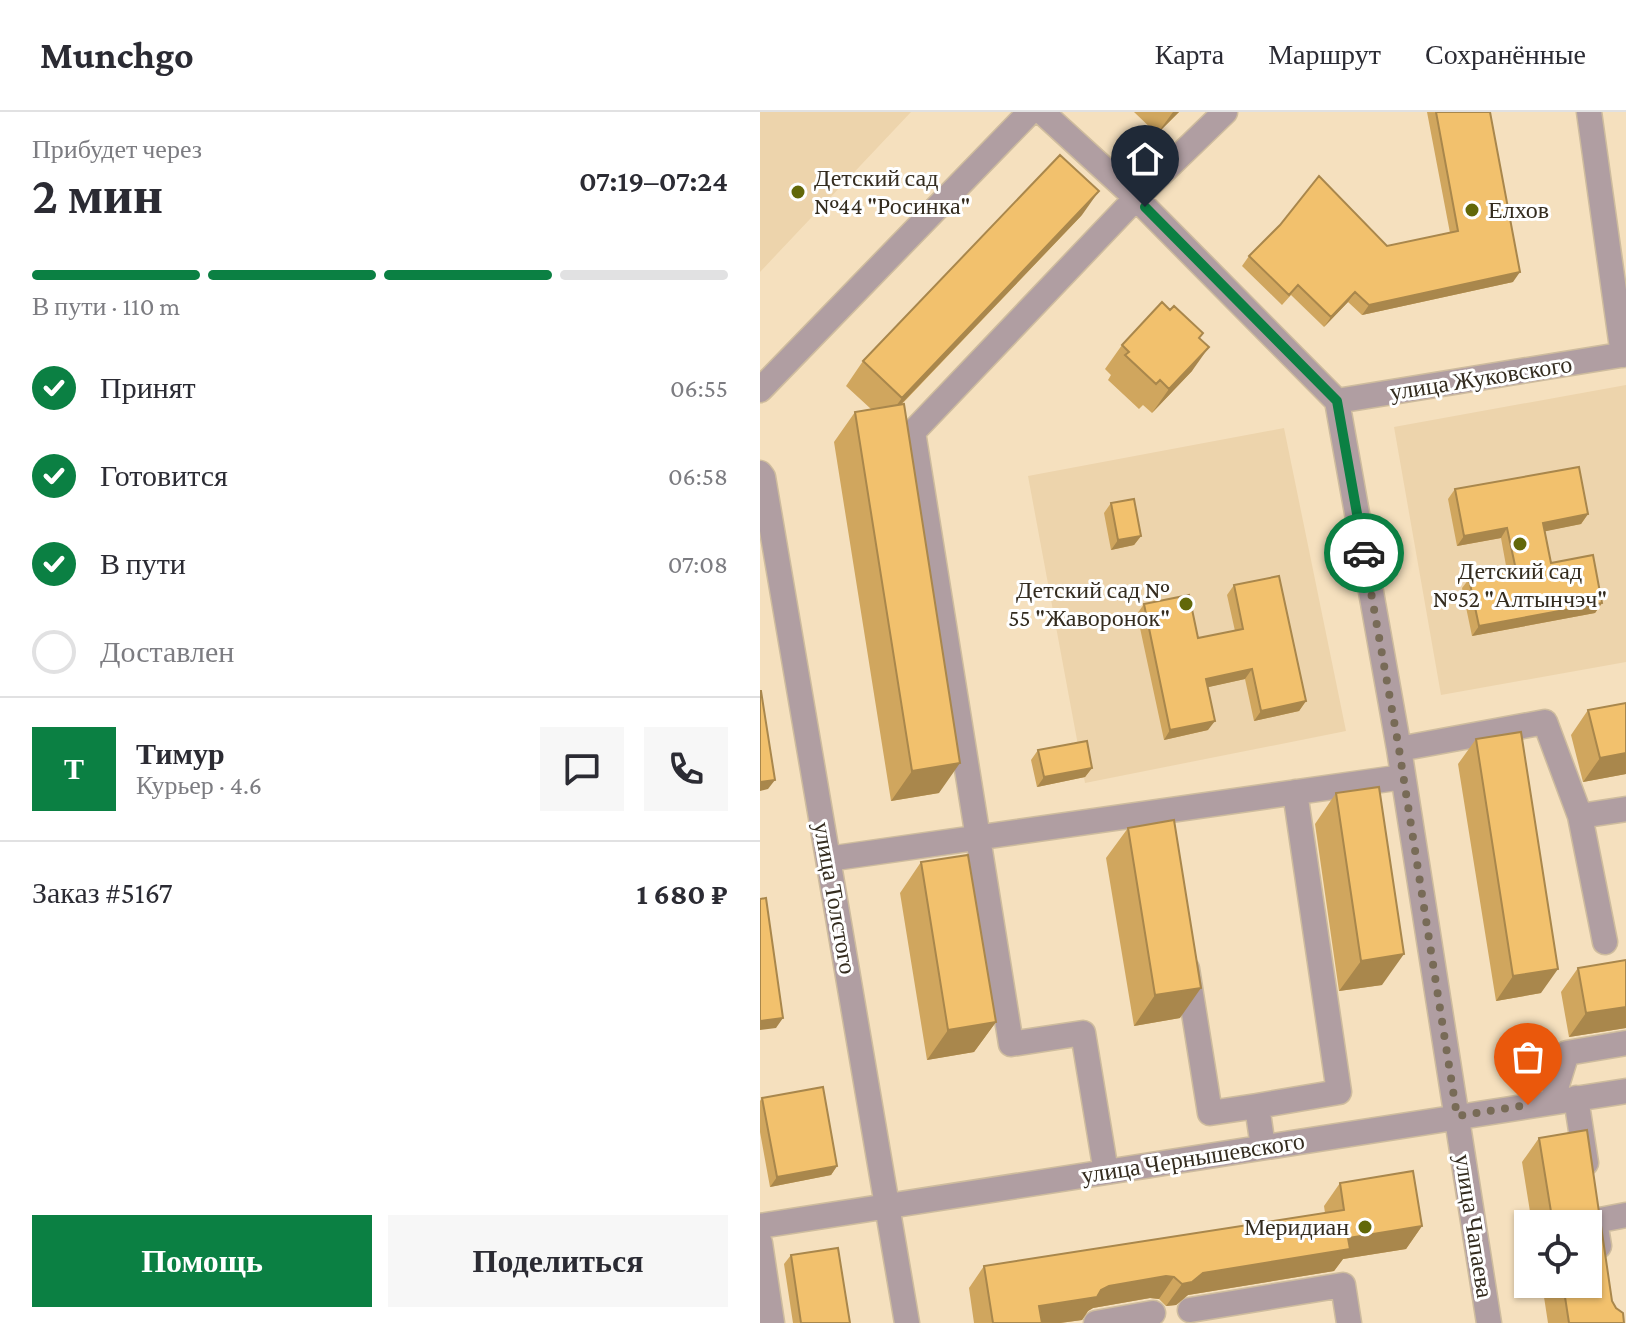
<!DOCTYPE html>
<html lang="ru">
<meta charset="utf-8">
<style>
body{margin:0;font-family:"Crimson Pro",serif;background:#f7f7f7;color:#2b2b33;height:100vh;display:flex;flex-direction:column;font-size:30px;white-space:nowrap}
*{box-sizing:border-box;margin:0}
p{font-size:26px;color:#7c7c81}
.icon{flex:none;width:44px;height:44px;fill:none;stroke:currentColor;stroke-width:2;stroke-linecap:round;stroke-linejoin:round}
.map{position:relative;flex:1;overflow:hidden}
.details{display:flex;flex-direction:column;background:#fff;width:760px}
.details>*{flex:none}
.buttons{position:absolute;left:754px;top:1098px;display:grid;gap:16px}
.buttons a{display:grid;place-items:center;width:88px;height:88px;border-radius:0px;background:#fff;box-shadow:0 2px 6px #0004;font-size:40px}
.pin{position:absolute;display:grid;place-items:center;width:68px;height:68px;color:#fff;margin:-82px -34px;border-radius:50% 50% 50% 0;rotate:-45deg;box-shadow:0 0 8px #0007}
.pin .icon{rotate:45deg}
.courier{position:absolute;display:grid;place-items:center;width:80px;height:80px;margin:-40px;border:6px solid #0b8043;border-radius:50%;background:#fff;color:#222;box-shadow:0 2px 10px #0007}
.headline em{font-style:normal;font-weight:600}
.headline div{display:flex;flex-direction:column-reverse}
.headline{display:flex;align-items:center;justify-content:space-between;height:136px;padding:0 32px}
h1{font-size:52px;font-weight:600;line-height:60px}
.bar{display:grid;grid-template-columns:repeat(4,1fr);gap:12px 8px;align-content:center;height:96px;padding:0 32px}
.bar i{height:10px;border-radius:6px;background:#e1e1e2}
.bar .on{background:#0b8043}
.bar p{grid-column:span 4}
.line{display:flex;align-items:center;gap:20px;padding:0 32px;border-top:2px solid #e1e1e2}
.line div{flex:1}
.round{display:grid;place-items:center;flex:none;width:84px;height:84px;border-radius:0px;background:#f7f7f7}
ol{padding:0 32px;list-style:none}
li{display:flex;align-items:center;gap:24px;height:88px}
li p{margin-inline-start:auto}
li .icon{padding:8px;border-radius:50%;background:#0b8043;color:#fff;stroke-width:4}
li:last-child{color:#7c7c81}
li i{width:44px;height:44px;border:4px solid #e1e1e2;border-radius:50%}
.action{display:flex;gap:16px;margin-top:auto;padding:16px 32px}
.action a{flex:1;height:92px;border-radius:0px;background:#0b8043;color:#fff;font-size:32px;font-weight:600;line-height:92px;text-align:center}
.action a+a{background:#f7f7f7;color:#2b2b33}
header{display:flex;align-items:center;gap:48px;box-sizing:border-box;height:112px;padding:0 40px;background:#fff;border-bottom:2px solid #e1e1e2}
header strong{font-size:38px}
nav{display:flex;gap:44px;margin-inline-start:auto;font-size:28px}
main{display:flex;flex:1;min-height:0}
.map>svg:first-child{display:block}
.built{fill:#edd4ac}
.lines{fill:none;stroke-linecap:round;stroke-linejoin:round}
.minor-casing{stroke:#cebc9e;stroke-width:27}
.minor{stroke:#b09ea2;stroke-width:24}
.wall{fill:#d0a65e}
.shaded-wall{fill:#a9874c}
.building{fill:#f2c16d;stroke:#a9874c;stroke-width:2}
.done{stroke:#786b57;stroke-width:8;stroke-dasharray:0 14.4}
.route{stroke:#0b8043;stroke-width:10}
.poi-dot{fill:#626809;stroke:#fff;stroke-width:3}
.labels{text-anchor:middle;stroke-width:6;stroke-linejoin:round;paint-order:stroke}
.poi-label{font-size:24px;fill:#342c1f;stroke:#fff;text-anchor:start}
.street-label{font-size:24px;fill:#342c1f;stroke:#fff}
</style>
<header>
<strong>Munchgo</strong>
<nav><a>Карта</a><a>Маршрут</a><a>Сохранённые</a></nav>
</header>
<main>
<section class="details">
<div class="headline"><div><h1>2 мин</h1><p>Прибудет через</p></div><em>07:19–07:24</em></div>
<div class="bar"><i class="on"></i><i class="on"></i><i class="on"></i><i></i><p>В пути · 110 m</p></div>
<ol>
<li><svg class="icon" aria-label="check" viewBox="0 0 24 24"><path d="M5 12l5 5 9-10"/></svg>Принят<p>06:55</p></li>
<li><svg class="icon" aria-label="check" viewBox="0 0 24 24"><path d="M5 12l5 5 9-10"/></svg>Готовится<p>06:58</p></li>
<li><svg class="icon" aria-label="check" viewBox="0 0 24 24"><path d="M5 12l5 5 9-10"/></svg>В пути<p>07:08</p></li>
<li><i></i>Доставлен</li>
</ol>
<div class="line" style="height:144px"><b class="round" style="background:#0b8043;color:#fff">Т</b><div><b>Тимур</b><p>Курьер · 4.6</p></div><a class="round"><svg class="icon" aria-label="chat" viewBox="0 0 24 24"><path d="M4 5h16v11H9l-5 4z"/></svg></a><a class="round"><svg class="icon" aria-label="phone" viewBox="0 0 24 24"><path d="M5 4h4l2 5-3 2q2 4 5 5l2-3 5 2v4C11 20 4 13 5 4z"/></svg></a></div>
<div class="line" style="height:104px"><div>Заказ #5167</div><b>1 680 ₽</b></div>
<div class="action"><a>Помощь</a><a>Поделиться</a></div>
</section>
<div class="map">
<svg width="866" height="1211" viewBox="0 0 866 1211">
<rect width="100%" height="100%" fill="#f5e0be"/>
<path class="built" d="M0,0H151L0,160Z
M866,273V550L681,583L634,315Z
M524,316L586,619L325,671L268,364Z"/>
<g class="lines">
<defs>
<path id="minor" d="M282,0L376,86L577,289L639,637L729,1211
M829,0L863,243
M0,278L270,0
M577,289L866,242
M0,361L3,365L147,1211
M639,637L785,610L820,704L866,697
M820,704L845,830
M68,747L643,665
M427,857L450,1001L497,994
M816,986L826,1051
M792,989L807,941L866,931
M503,1035L497,994L579,980L535,680
M346,1060L323,921L251,932L153,320L376,86L465,0
M0,1114L866,979
M0,1131L12,1211
M839,1134L835,1109L866,1103
M430,1198L583,1173L589,1211
M336,1211L393,1201"/>
</defs>
<use href="#minor" class="minor-casing"/>
<use href="#minor" class="minor"/>
</g>
<path class="wall" d="M374,0H419L397,22Z
M667,0H730L753,170L602,203L588,190L564,215L531,183L522,193L482,154L489,144L627,134L690,121Z
M322,103L141,293L179,681L131,689L74,330L95,300L111,297L86,274L103,249Z
M440,226L432,259L392,301L383,293L379,297L348,268L351,263L345,257L362,233Z
M695,377L828,402L821,412L785,419L791,451L842,491L835,501L712,524L702,476L709,467L747,459L741,426L697,434L688,387Z
M351,391L381,424L374,433L351,438L344,401Z
M474,473L546,589L539,599L494,609L485,567L448,575V618L404,628L377,502L384,492L438,526L475,519L467,483Z
M828,598L866,662L823,670L811,623Z
M716,627L781,881L736,889L698,652Z
M278,638L332,656L325,665L277,675L271,648Z
M576,681L622,873L579,879L555,712Z
M368,716L420,906L374,914L346,746Z
M161,750L236,910L214,940L167,948L140,781Z
M866,848V916L809,925L801,880L818,856Z
M2,986L77,1054L71,1063L10,1075L0,1020V989Z
M827,1018L852,1189L856,1196L863,1201L864,1211H788L782,1172H828V1112H772L762,1050L779,1026Z
M580,1071L662,1114L646,1137L583,1147L574,1159L428,1183L416,1193L406,1194L399,1187L390,1186L333,1196L328,1199L322,1208L300,1211H214L209,1176L224,1154L565,1101L564,1094Z
M31,1143L90,1211H33L24,1152Z"/>
<path class="shaded-wall" d="M413,0H419L397,22Z
M339,79L322,103L124,310L142,286Z
M760,160L753,170L602,203L609,193Z
M595,180L588,190L564,215L571,205Z
M449,235L432,259L392,301L409,277Z
M828,402L821,412L777,421L783,411Z
M747,416L741,426L697,434L704,424Z
M381,424L374,433L351,438L358,428Z
M842,491L835,501L712,524L719,514Z
M492,557L485,567L440,577L446,567Z
M546,589L539,599L494,609L501,599Z
M455,609L448,618L404,628L410,618Z
M866,641V662L823,670L840,646Z
M200,651L179,681L131,689L152,659Z
M332,656L325,665L277,675L284,665Z
M15,668L8,677L0,679V670Z
M644,842L622,873L579,879L601,849Z
M798,857L781,881L736,889L753,864Z
M441,876L420,906L374,914L395,883Z
M866,895V916L809,925L826,901Z
M23,906L16,916L0,918V909Z
M236,910L214,940L167,948L188,918Z
M77,1054L71,1063L10,1075L17,1065Z
M662,1114L646,1137L583,1147L574,1159L428,1183L416,1193L406,1194L422,1172L443,1161L588,1126Z
M406,1164L414,1165L399,1187L390,1186L333,1196L328,1199L322,1208L300,1211H268L279,1194L341,1178L349,1174Z"/>
<path class="building" d="M676,0H730L760,160L609,193L595,180L571,205L538,173L529,183L489,144L520,113L559,64L627,134L698,119Z
M300,43L339,79L142,286L103,249Z
M402,190L410,198L414,194L443,221L439,226L449,235L409,277L400,268L396,272L365,243L369,240L362,233Z
M144,292L200,651L152,659L95,300Z
M819,355L828,402L783,411L791,451L833,443L842,491L719,514L709,467L756,458L747,416L704,424L695,377Z
M374,387L381,424L358,428L351,391Z
M519,464L546,589L501,599L492,557L446,567L455,609L410,618L384,492L429,483L438,526L483,517L474,473Z
M0,579H1L15,668L0,670Z
M866,591V641L840,646L828,598Z
M761,620L798,857L753,864L716,627Z
M327,629L332,656L284,665L278,638Z
M619,675L644,842L601,849L576,681Z
M414,708L441,876L395,883L368,716Z
M208,743L236,910L188,918L161,750Z
M6,786L23,906L0,909V787Z
M866,848V895L826,901L818,856Z
M63,975L77,1054L17,1065L2,986Z
M827,1018L852,1189L856,1196L863,1201L864,1211H809L803,1172H828V1112H793L779,1026Z
M653,1059L662,1114L588,1126L590,1137L443,1161L432,1170L422,1172L414,1165L406,1164L349,1174L341,1178L337,1185L279,1194L282,1211H233L224,1154L584,1098L580,1071Z
M78,1136L90,1211H41L31,1143Z"/>
<g class="lines">
<path class="done" d="M604,441L639,637L697,1004L768,993"/>
<path class="route" d="M385,95L577,289L604,441"/>
</g>
<g class="poi-dot">
<circle cx="38" cy="80" r="8"/>
<circle cx="712" cy="98" r="8"/>
<circle cx="760" cy="432" r="8"/>
<circle cx="426" cy="492" r="8"/>
<circle cx="605" cy="1115" r="8"/>
</g>
<g class="labels">
<g class="poi-label">
<text x="54" y="74">Детский сад<tspan x="54" dy="28">№44 "Росинка"</tspan></text>
<text x="728" y="106">Елхов</text>
<text x="760" y="467" text-anchor="middle">Детский сад<tspan x="760" dy="28">№52 "Алтынчэч"</tspan></text>
<text x="410" y="486" text-anchor="end">Детский сад №<tspan x="410" dy="28">55 "Жаворонок"</tspan></text>
<text x="589" y="1123" text-anchor="end">Меридиан</text>
</g>
<g class="street-label">
<text transform="translate(721 266) rotate(-9)" y="8">улица Жуковского</text>
<text transform="translate(75 786) rotate(80)" y="8">улица Толстого</text>
<text transform="translate(433 1046) rotate(-9)" y="8">улица Чернышевского</text>
<text transform="translate(714 1114) rotate(81)" y="8">улица Чапаева</text>
</g>
</g>
</svg>
<div class="buttons">
<a><svg class="icon" aria-label="locate" viewBox="0 0 24 24"><circle cx="12" cy="12" r="6"/><path d="M12 2v4M12 18v4M2 12h4M18 12h4"/></svg></a>
</div>
<div class="pin" style="left:768px;top:993px;background:#ea580c"><svg class="icon" aria-label="bag" viewBox="0 0 24 24"><path d="M5 8h14l-1 12H6zM9 8a3 3 0 0 1 6 0"/></svg></div>
<div class="pin" style="left:385px;top:95px;background:#1f2937"><svg class="icon" aria-label="home" viewBox="0 0 24 24"><path d="M3 11l9-7 9 7M6 9v11h12V9"/></svg></div>
<div class="courier" style="left:604px;top:441px"><svg class="icon" aria-label="car" viewBox="0 0 24 24"><path d="M5 17H2v-5l4-1 3-4h7l3 4 3 1v5h-3M9 17h6M6 11h13"/><circle cx="7" cy="17" r="2"/><circle cx="17" cy="17" r="2"/></svg></div>
</div>
</main>
